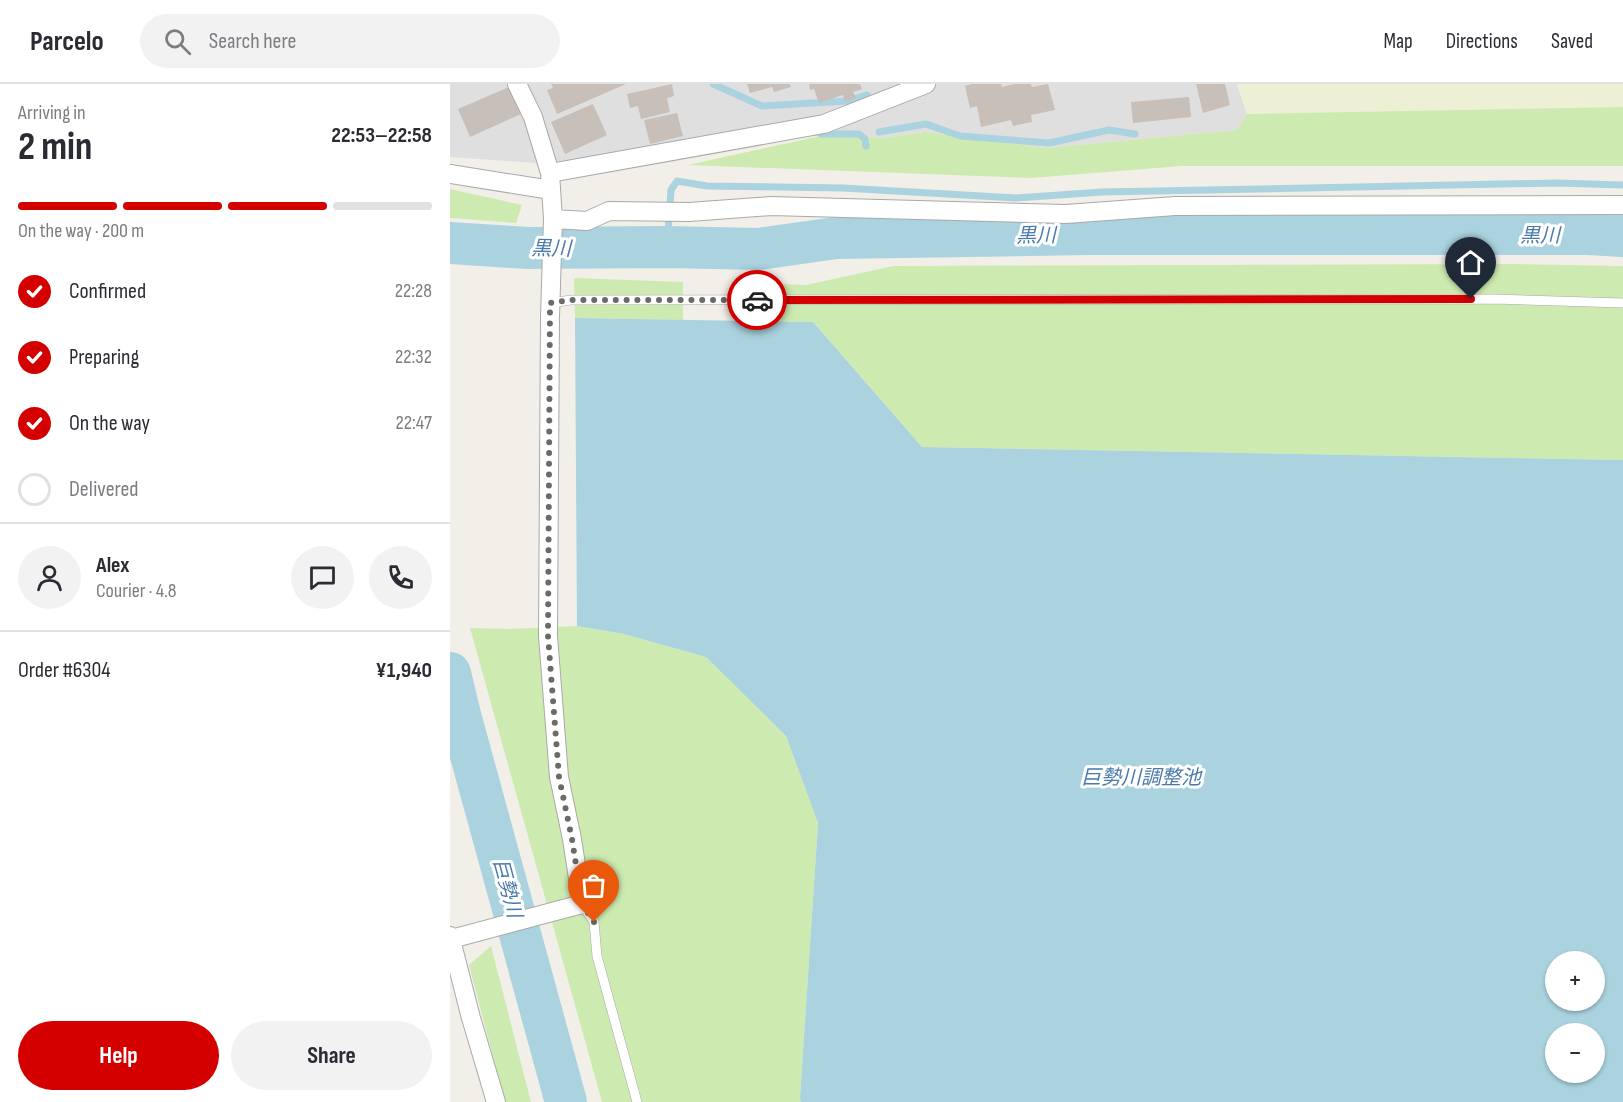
<!DOCTYPE html>
<meta charset="utf-8">
<style>
body{margin:0;font-family:"Sofia Sans Condensed","Noto Sans JP",sans-serif;background:#f2f2f3;color:#2b2b33;height:100vh;display:flex;flex-direction:column;font-size:22px;white-space:nowrap}
*{box-sizing:border-box;margin:0}
p{font-size:20px;color:#7c7c81}
.icon{flex:none;width:33px;height:33px;fill:none;stroke:currentColor;stroke-width:2;stroke-linecap:round;stroke-linejoin:round}
.map{position:relative;flex:1;overflow:hidden}
.side{display:flex;flex-direction:column;background:#fff;width:450px}
.side>*{flex:none}
.controls{position:absolute;left:1095px;top:867px;display:grid;gap:12px}
.controls a{display:grid;place-items:center;width:60px;height:60px;border-radius:50%;background:#fff;box-shadow:0 2px 4px #0004;font-size:30px}
.pin{position:absolute;display:grid;place-items:center;width:51px;height:51px;color:#fff;margin:-62px -26px;border-radius:50% 50% 50% 0;rotate:-45deg;box-shadow:0 0 6px #0007}
.pin .icon{rotate:45deg}
.courier{position:absolute;display:grid;place-items:center;width:60px;height:60px;margin:-30px;border:4px solid #d40000;border-radius:50%;background:#fff;color:#222;box-shadow:0 2px 8px #0007}
.headline em{font-style:normal;font-weight:700}
.headline div{display:flex;flex-direction:column-reverse}
.headline{display:flex;align-items:center;justify-content:space-between;height:102px;padding:0 18px}
h1{font-size:39px;font-weight:700;line-height:45px}
.bar{display:grid;grid-template-columns:repeat(4,1fr);gap:9px 6px;align-content:center;height:72px;padding:0 18px}
.bar i{height:8px;border-radius:4px;background:#e1e1e2}
.bar .current{background:#d40000}
.bar p{grid-column:span 4}
.line{display:flex;align-items:center;gap:15px;padding:0 18px;border-top:2px solid #e1e1e2}
.line div{flex:1}
.round{display:grid;place-items:center;flex:none;width:63px;height:63px;border-radius:32px;background:#f2f2f3}
ol{padding:0 18px;list-style:none}
li{display:flex;align-items:center;gap:18px;height:66px}
li p{margin-inline-start:auto}
li .icon{padding:6px;border-radius:50%;background:#d40000;color:#fff;stroke-width:4}
li:last-child{color:#7c7c81}
li i{width:33px;height:33px;border:3px solid #e1e1e2;border-radius:50%}
.primary-button{display:flex;gap:12px;margin-top:auto;padding:12px 18px}
.primary-button a{flex:1;height:69px;border-radius:36px;background:#d40000;color:#fff;font-size:24px;font-weight:700;line-height:69px;text-align:center}
.primary-button a+a{background:#f2f2f3;color:#2b2b33}
header{display:flex;align-items:center;gap:36px;box-sizing:border-box;height:84px;padding:0 30px;background:#fff;border-bottom:2px solid #e1e1e2}
header strong{font-size:28px}
nav{display:flex;gap:33px;margin-inline-start:auto;font-size:21px}
.search{width:420px;height:54px;background:#f2f2f3;display:flex;align-items:center;gap:15px;box-sizing:border-box;padding:0 21px;border-radius:33px;color:#7c7c81;font-size:22px}
main{display:flex;flex:1;min-height:0}
.map>svg:first-child{display:block}
.residential{fill:#e0dfdf}
.farmland{fill:#eef0d5}
.grass{fill:#cdebb0}
.water{fill:#aad3df;fill-rule:evenodd}
.lines{fill:none;stroke-linecap:round;stroke-linejoin:round}
.stream{stroke:#aad3df;stroke-width:7}
.river{stroke:#aad3df;stroke-width:42}
.building{fill:#c7bfb8}
.lane-casing{stroke:#a9a9a9;stroke-width:10}
.street-casing{stroke:#a9a9a9;stroke-width:20}
.lane{stroke:#fff;stroke-width:9}
.street{stroke:#fff;stroke-width:18}
.done{stroke:#6b6a68;stroke-width:6;stroke-dasharray:0 10.8}
.route{stroke:#d40000;stroke-width:8}
.labels{text-anchor:middle;stroke-width:6;stroke-linejoin:round;paint-order:stroke}
.water-label{font-size:20px;font-style:italic;fill:#4a7aab;stroke:#fff}
</style>
<header>
<strong>Parcelo</strong>
<div class="search"><svg class="icon" aria-label="search" viewBox="0 0 24 24"><circle cx="10" cy="10" r="6"/><path d="M15 15l6 6"/></svg>Search here</div>
<nav><a>Map</a><a>Directions</a><a>Saved</a></nav>
</header>
<main>
<section class="side">
<div class="headline"><div><h1>2 min</h1><p>Arriving in</p></div><em>22:53–22:58</em></div>
<div class="bar"><i class="current"></i><i class="current"></i><i class="current"></i><i></i><p>On the way · 200 m</p></div>
<ol>
<li><svg class="icon" aria-label="check" viewBox="0 0 24 24"><path d="M5 12l5 5 9-10"/></svg>Confirmed<p>22:28</p></li>
<li><svg class="icon" aria-label="check" viewBox="0 0 24 24"><path d="M5 12l5 5 9-10"/></svg>Preparing<p>22:32</p></li>
<li><svg class="icon" aria-label="check" viewBox="0 0 24 24"><path d="M5 12l5 5 9-10"/></svg>On the way<p>22:47</p></li>
<li><i></i>Delivered</li>
</ol>
<div class="line" style="height:108px"><a class="round"><svg class="icon" aria-label="person" viewBox="0 0 24 24"><circle cx="12" cy="8" r="4"/><path d="M4 21q1-7 8-7t8 7"/></svg></a><div><b>Alex</b><p>Courier · 4.8</p></div><a class="round"><svg class="icon" aria-label="chat" viewBox="0 0 24 24"><path d="M4 5h16v11H9l-5 4z"/></svg></a><a class="round"><svg class="icon" aria-label="phone" viewBox="0 0 24 24"><path d="M5 4h4l2 5-3 2q2 4 5 5l2-3 5 2v4C11 20 4 13 5 4z"/></svg></a></div>
<div class="line" style="height:78px"><div>Order #6304</div><b>¥1,940</b></div>
<div class="primary-button"><a>Help</a><a>Share</a></div>
</section>
<div class="map">
<svg width="1173" height="1018" viewBox="0 0 1173 1018">
<rect width="100%" height="100%" fill="#f2efe9"/>
<path class="residential" d="M0,0H787L797,30L787,46L596,64L475,48L434,54L296,50L113,81L0,73Z"/>
<path class="farmland" d="M787,0H1173V23L797,30Z"/>
<path class="grass" d="M1173,23V82H732L581,94L238,81L370,52L434,54L475,48L596,64L787,46L797,30Z
M0,105L72,121L66,139L0,134Z
M1064,180L1173,182V376L472,363L363,238L293,237L296,199L356,201L443,182Z
M124,194L233,198V236L125,234Z
M127,542L174,550L256,573L336,652L368,739L350,1014L351,1018H152L20,544L60,545Z
M41,862L81,1018H55L19,881Z"/>
<path class="water" d="M125,234L363,238L472,363L1173,376V1018H351L350,1014L368,739L336,652L256,573L174,550L127,542ZM1106,878H1144V916H1106ZM1106,950H1144V988H1106Z"/>
<g class="lines">
<path class="stream" d="M263,0L312,22L397,17L417,11
M429,48L476,40L510,52L599,59L659,46L685,50
M371,50H409L415,55L416,62
M217,163L221,106L227,97L257,102L393,104L566,114L652,108L1107,99L1173,101"/>
<path class="river" d="M0,159L78,164L217,163L308,165L386,154L640,150H1138L1173,152
M0,589L10,631L116,1018"/>
</g>
<path class="building" d="M101,0H176L107,30L97,6L103,4Z
M222,0L224,12L217,14L220,28L191,35L188,22L180,24L177,10Z
M297,0H340L341,3L324,8L322,3L300,9Z
M359,0H410L412,5L403,8L406,14L395,17L393,11L369,19L364,5L360,6Z
M522,0H551L552,3L564,0H581L582,3L598,0L605,26L581,31L582,38L563,42L561,36L531,43L527,22L520,24L515,2Z
M746,0H775L780,21L753,29Z
M59,3L71,30L20,53L8,25Z
M739,13L741,33L683,39L681,18Z
M143,20L157,51L115,70L101,38Z
M227,29L233,52L200,60L194,36Z"/>
<g class="lines">
<defs>
<path id="lane" d="M100,219L121,216L1044,215L1173,219
M132,820L144,838L147,872L187,1018"/>
<path id="street" d="M100,89L374,40L476,0
M0,90L101,106
M103,135L137,137L159,127L239,128L321,122L616,130L725,122L1173,121
M0,852L21,934L46,1018
M1,855L132,820L122,755L109,693L98,552L100,233L103,135L100,89L83,33L67,0"/>
</defs>
<use href="#lane" class="lane-casing"/>
<use href="#street" class="street-casing"/>
<use href="#lane" class="lane"/>
<use href="#street" class="street"/>
</g>
<g class="lines">
<path class="done" d="M144,838L132,820L122,755L109,693L98,552L100,219L121,216H307"/>
<path class="route" d="M307,216L1021,215"/>
</g>
<g class="labels">
<g class="water-label">
<text transform="translate(586 151) rotate(-1)" y="7">黒川</text>
<text x="1090" y="158">黒川</text>
<text transform="translate(101 164) rotate(1)" y="7">黒川</text>
<text x="691" y="700">巨勢川調整池</text>
<text transform="translate(58 804) rotate(75)" y="7">巨勢川</text>
</g>
</g>
</svg>
<div class="controls">
<a>+</a>
<a>−</a>
</div>
<div class="pin" style="left:144px;top:838px;background:#ea580c"><svg class="icon" aria-label="bag" viewBox="0 0 24 24"><path d="M5 8h14l-1 12H6zM9 8a3 3 0 0 1 6 0"/></svg></div>
<div class="pin" style="left:1021px;top:215px;background:#1f2937"><svg class="icon" aria-label="home" viewBox="0 0 24 24"><path d="M3 11l9-7 9 7M6 9v11h12V9"/></svg></div>
<div class="courier" style="left:307px;top:216px"><svg class="icon" aria-label="car" viewBox="0 0 24 24"><path d="M5 17H2v-5l4-1 3-4h7l3 4 3 1v5h-3M9 17h6M6 11h13"/><circle cx="7" cy="17" r="2"/><circle cx="17" cy="17" r="2"/></svg></div>
</div>
</main>
